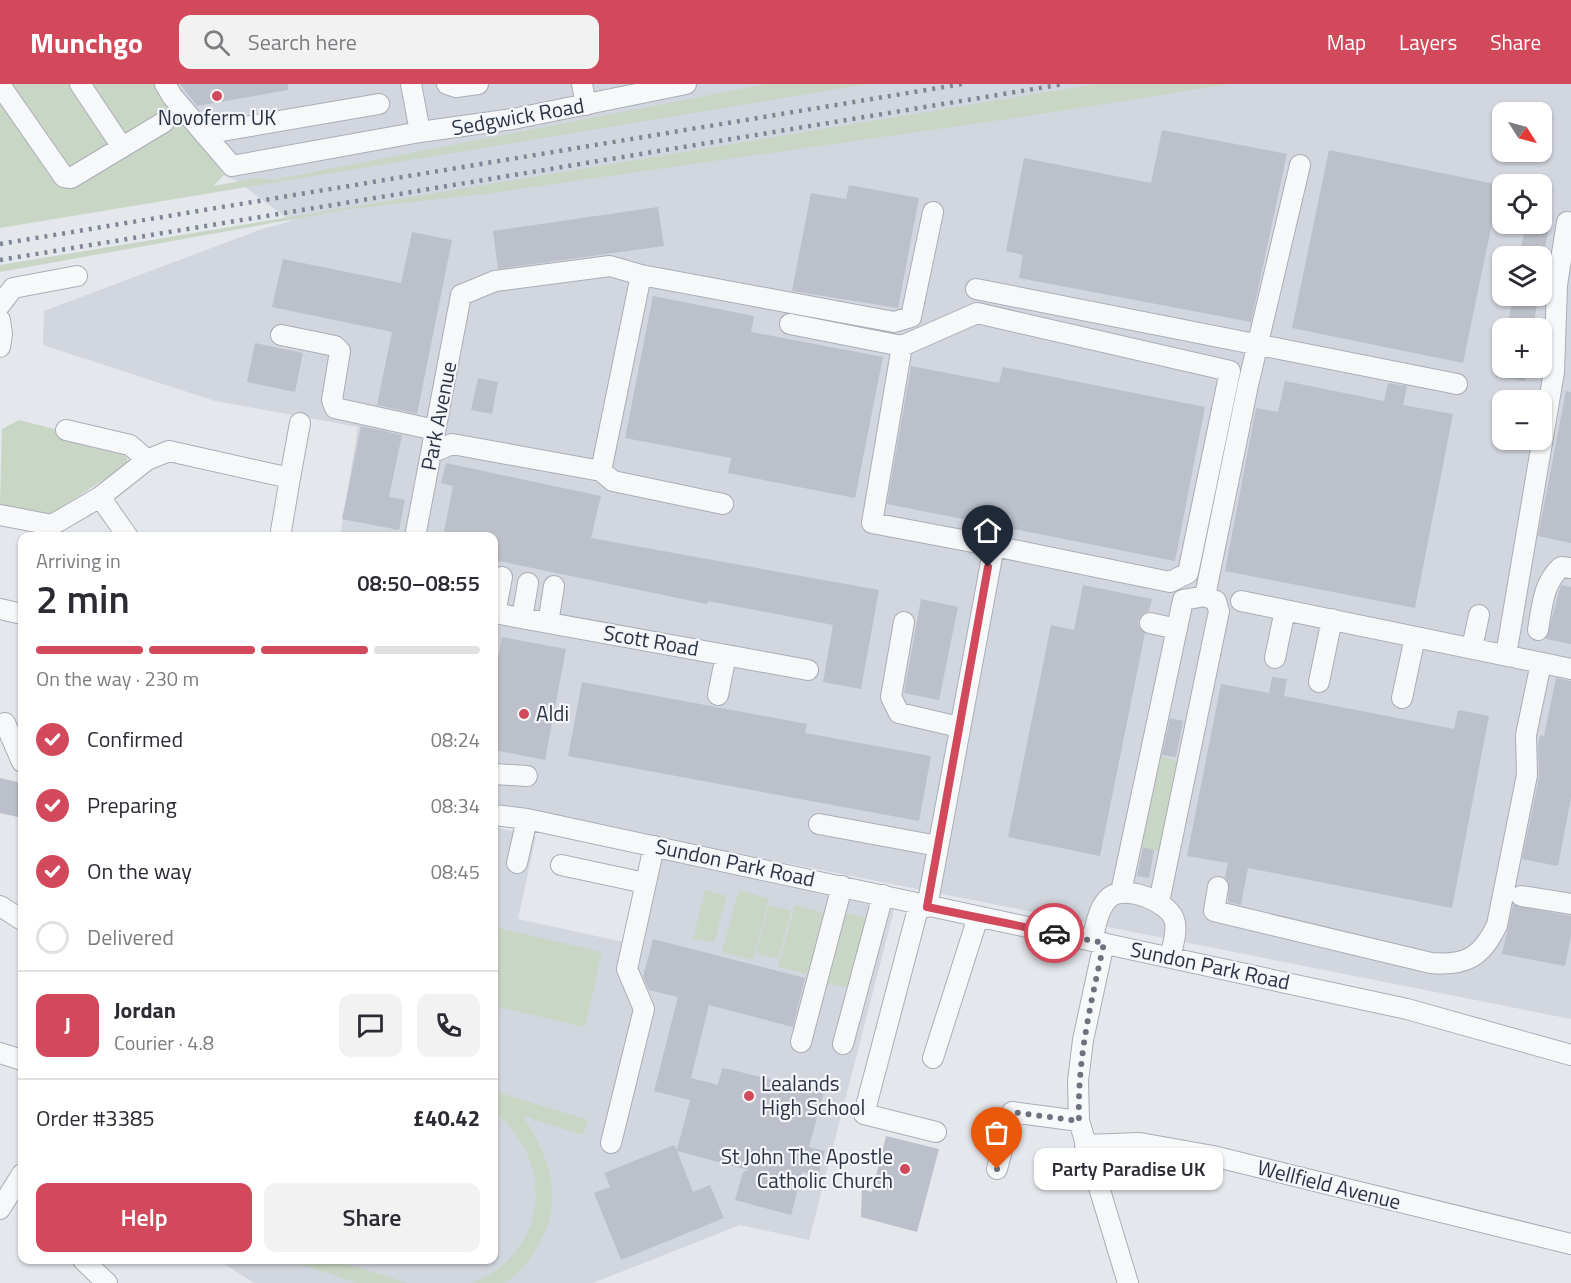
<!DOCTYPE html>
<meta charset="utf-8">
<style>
body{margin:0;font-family:"Titillium Web",sans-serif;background:#f2f2f3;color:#2b2b33;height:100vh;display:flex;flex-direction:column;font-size:22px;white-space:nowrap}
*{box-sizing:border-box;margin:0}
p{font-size:20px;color:#7c7c81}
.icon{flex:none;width:33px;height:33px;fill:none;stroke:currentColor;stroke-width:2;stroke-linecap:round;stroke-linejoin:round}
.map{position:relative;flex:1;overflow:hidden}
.drawer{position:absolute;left:18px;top:448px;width:480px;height:732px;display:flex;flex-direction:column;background:#fff;border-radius:12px;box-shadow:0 2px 4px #0004}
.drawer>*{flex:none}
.needle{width:39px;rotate:126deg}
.fabs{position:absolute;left:1492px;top:18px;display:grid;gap:12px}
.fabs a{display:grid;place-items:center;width:60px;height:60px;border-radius:12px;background:#fff;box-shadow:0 2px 4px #0004;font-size:30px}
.pin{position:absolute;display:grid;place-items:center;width:51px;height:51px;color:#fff;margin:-62px -26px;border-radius:50% 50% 50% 0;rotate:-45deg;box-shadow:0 0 6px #0007}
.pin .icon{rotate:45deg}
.courier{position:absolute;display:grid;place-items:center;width:60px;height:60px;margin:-30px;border:4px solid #d1495b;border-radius:50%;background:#fff;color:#222;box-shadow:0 2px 8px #0007}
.bubble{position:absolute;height:42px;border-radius:12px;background:#fff;box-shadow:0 2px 4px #0004;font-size:20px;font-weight:600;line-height:42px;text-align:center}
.overview em{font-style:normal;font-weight:600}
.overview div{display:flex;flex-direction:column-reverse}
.overview{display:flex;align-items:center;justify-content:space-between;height:102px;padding:0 18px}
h1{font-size:39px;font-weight:600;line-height:45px}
.bar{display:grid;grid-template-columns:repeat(4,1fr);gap:9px 6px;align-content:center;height:72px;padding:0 18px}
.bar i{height:8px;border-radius:4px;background:#e1e1e2}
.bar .active{background:#d1495b}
.bar p{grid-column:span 4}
.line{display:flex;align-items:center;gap:15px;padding:0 18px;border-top:2px solid #e1e1e2}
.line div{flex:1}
.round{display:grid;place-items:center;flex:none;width:63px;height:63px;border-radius:12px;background:#f2f2f3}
ol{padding:0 18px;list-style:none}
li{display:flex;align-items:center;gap:18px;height:66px}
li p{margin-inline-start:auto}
li .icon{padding:6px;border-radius:50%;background:#d1495b;color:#fff;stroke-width:4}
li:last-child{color:#7c7c81}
li i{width:33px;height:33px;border:3px solid #e1e1e2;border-radius:50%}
.action{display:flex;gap:12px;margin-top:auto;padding:12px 18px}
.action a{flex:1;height:69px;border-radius:12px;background:#d1495b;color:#fff;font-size:24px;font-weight:600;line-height:69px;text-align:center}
.action a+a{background:#f2f2f3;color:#2b2b33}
header{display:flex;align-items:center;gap:36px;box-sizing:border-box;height:84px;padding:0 30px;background:#d1495b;color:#fff}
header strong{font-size:28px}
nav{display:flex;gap:33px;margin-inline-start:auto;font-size:21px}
.search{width:420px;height:54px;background:#f2f2f3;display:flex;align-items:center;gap:15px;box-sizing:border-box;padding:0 21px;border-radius:12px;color:#7c7c81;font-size:22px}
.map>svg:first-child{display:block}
.built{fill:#d2d6de;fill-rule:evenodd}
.green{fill:#c9d6c5}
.building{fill:#bbc0ca}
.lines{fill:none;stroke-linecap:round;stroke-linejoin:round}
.minor-casing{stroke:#a9aeb7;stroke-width:22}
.minor{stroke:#f7f8fa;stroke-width:20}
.rail{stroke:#7d8696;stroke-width:4.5;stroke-dasharray:3 6;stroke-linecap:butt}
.done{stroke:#6c737f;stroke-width:6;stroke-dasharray:0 10.8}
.route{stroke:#d1495b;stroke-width:8}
.poi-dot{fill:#d1495b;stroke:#f4f6f9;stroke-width:2}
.labels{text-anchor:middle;stroke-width:4.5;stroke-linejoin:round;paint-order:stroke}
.street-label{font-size:21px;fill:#2b3445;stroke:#f4f6f9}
.poi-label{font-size:21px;fill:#2b3445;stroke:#f4f6f9;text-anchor:start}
</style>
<header>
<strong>Munchgo</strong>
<div class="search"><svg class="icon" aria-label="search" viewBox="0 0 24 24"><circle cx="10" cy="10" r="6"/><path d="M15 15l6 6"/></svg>Search here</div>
<nav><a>Map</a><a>Layers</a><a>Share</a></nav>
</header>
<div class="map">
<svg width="1571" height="1199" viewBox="0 0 1571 1199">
<rect width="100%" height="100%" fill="#e4e7ec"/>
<path class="built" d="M156,0H1571V935L494,721V453H340L358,343L215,317L43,261L44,227L259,146L291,137L237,97L224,91ZM1503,28H1542V68H1503ZM1503,100H1542V140H1503ZM1503,172H1542V212H1503ZM1503,244H1542V284H1503ZM1503,316H1542V356H1503Z
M494,743L536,752L518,835L628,859L649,772L894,826L809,1156L740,1141L593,1199H254L218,1176H494Z"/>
<path class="green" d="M0,0H156L224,91L213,102L259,94L272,96L767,0H869L0,144Z
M1097,0H1230L1035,31L484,110L350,125L0,188V181Z
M19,336L58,346V352L125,366L128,380L49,431L0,420L2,345Z
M1158,672L1182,678L1164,769L1140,763Z
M705,806L727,812L714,859L693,854Z
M739,806L769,815L753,876L722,868Z
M769,821L791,827L778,875L756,869Z
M795,821L825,829L809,890L778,883Z
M839,827L868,834L849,904L821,898Z
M494,843L602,868L585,943L494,922Z
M494,1007L588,1036L583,1051L523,1032C554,1081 567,1123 530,1174C524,1182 513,1196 503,1199C494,1199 480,1199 471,1199C548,1171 557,1076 494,1028Z
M288,1176H334L408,1199H357Z"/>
<path class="building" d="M180,0H288V6L197,22Z
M1162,46L1287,70L1251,238L1019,194L1023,171L1006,167L1024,74L1151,99Z
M1329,66L1500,101L1463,279L1292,244Z
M849,101L919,114L898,224L792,207L811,109L846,115Z
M658,123L664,162L498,185L493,147Z
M1526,140H1550L1543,172H1519Z
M412,148L452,156L417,330L377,321L392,248L272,223L283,175L401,199Z
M653,212L754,232L751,248L883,273L855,414L728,389L731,374L625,354Z
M1513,212H1538L1533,244L1508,239Z
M255,259L303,269L295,308L247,298Z
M911,282L999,299L1003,283L1205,323L1175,477L887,420Z
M1498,284H1529L1525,297L1496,293Z
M478,294L498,298L492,330L471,326Z
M1285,297L1384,317L1388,299L1407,302L1403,321L1453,330L1415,524L1225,487L1256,324L1278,328Z
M1566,307L1571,308V459L1538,452Z
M361,342L402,351L389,413L405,416L399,446L342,435Z
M446,379L601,412L591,454L879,506L861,605L823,598L833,541L708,517L707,520L494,476V453H443L453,402L441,399Z
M1083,501L1152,515L1149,527L1142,531L1138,537L1139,543L1145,549L1100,772L1008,753L1051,541L1074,546Z
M1561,501L1571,503V560L1546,555Z
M921,515L958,523L939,616L904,609Z
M502,553L566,565L545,676L494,666V595Z
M1272,593L1287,595L1284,612L1454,645L1458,626L1489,632L1452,824L1248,784L1241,821L1228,818L1229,799L1225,793L1228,779L1187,772L1221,600L1269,609Z
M1556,594L1571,597V714L1558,782L1522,775L1539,693L1538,661L1540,651L1544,652Z
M582,598L807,640L805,649L931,672L919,737L568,672Z
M1170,634L1183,637L1176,673L1162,671Z
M0,694L22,699V734L0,729Z
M1143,763L1154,766L1149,794L1137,792Z
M1513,821L1571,832V852L1565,882L1502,870Z
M653,855L805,894L793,943L709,921L691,994L718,1001L722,984L728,985L824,1008L809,1063L825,1067L818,1092L802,1088L791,1131L735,1116L743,1088L749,1086L677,1067L693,1108L710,1101L724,1134L621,1176L594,1109L610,1103L604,1089L674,1061L677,1066L690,1016L654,1007L678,913L649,906L643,893Z
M886,1052L939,1065L917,1148L861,1133L862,1105L872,1108Z"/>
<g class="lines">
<defs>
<path id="minor" d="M80,0L122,63
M165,0L172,12L232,82L420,48L411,0
M447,0L456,3L478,0
M582,0L586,21
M0,1L64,93L71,94L164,38
M420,48L513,35L686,0
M204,50L379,20
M641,191L894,238L911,233L933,128
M976,205L1457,300
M0,221L13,204L77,192
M0,236L2,250L0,263
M790,240L902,262
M281,251L335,262L340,267L332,316L335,324L435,346
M66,346L130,361L147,376
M601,387L613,397L723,420
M290,394L300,339
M100,413L128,453
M0,431L52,441L100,413L147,376L169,367L290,394L280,453
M415,453L461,211L495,197L610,182L641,191L601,387L452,360L431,369
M1205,512L1248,301L1300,81
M1241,517L1571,585
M0,525L22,530
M494,529L808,586
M495,529L502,493
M522,534L528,499
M904,538L891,613L899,629L959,643
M548,539L554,502
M1150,539L1177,545
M1538,546C1542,523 1543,499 1561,483L1571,484
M1472,564L1479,531
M1506,571L1554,288L1557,201L1567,138
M1275,574L1285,526
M1319,598L1332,535
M718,611L726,571
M1402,614L1415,553
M5,639L22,678
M494,690L527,692
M494,731L527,735L1407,925L1571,971
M819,740L938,762
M517,779L527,735
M561,781L645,799
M1218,803L1214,827L1431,879C1466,882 1482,873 1497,841L1527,691L1526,651L1541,579
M1121,808L1183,516L1205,512L1216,517L1219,527L1159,818
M1521,812L1571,820
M919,821L864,1030L936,1048
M0,822L22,836
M927,823L994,462L1170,498L1188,489L1230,287L977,229L902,262L872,439L994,462
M1092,856C1096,842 1098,823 1110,813C1126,801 1167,817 1174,835C1178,845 1173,862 1170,873
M1104,859L1083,956L1078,997L1079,1037L1128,1199
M801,958L842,802
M843,960L883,811
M0,969L22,976
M933,974L978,833
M611,1059L644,925L627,885L654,762
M1085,1061L1140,1059L1213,1072L1571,1160
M997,1085L1012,1028L1079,1037
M0,1125L22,1090
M83,1176L107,1199"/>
</defs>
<use href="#minor" class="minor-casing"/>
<use href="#minor" class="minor"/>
<path class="rail" d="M0,160L962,0
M0,176L1064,0"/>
</g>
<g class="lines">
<path class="done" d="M997,1085L1012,1028L1079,1037C1077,975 1091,919 1104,859L1054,849"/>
<path class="route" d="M988,483L927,823L1054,849"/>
</g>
<g class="poi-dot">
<circle cx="217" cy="12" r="6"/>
<circle cx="524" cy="630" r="6"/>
<circle cx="749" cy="1012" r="6"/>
<circle cx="905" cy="1085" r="6"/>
</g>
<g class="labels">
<g class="street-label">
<text transform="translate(518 33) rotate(-10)" y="7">Sedgwick Road</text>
<text transform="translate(439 332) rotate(-79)" y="7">Park Avenue</text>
<text transform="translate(651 557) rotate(10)" y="7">Scott Road</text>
<text transform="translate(735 779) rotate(12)" y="7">Sundon Park Road</text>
<text transform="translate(1210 882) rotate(12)" y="7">Sundon Park Road</text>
<text transform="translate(1329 1101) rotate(14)" y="7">Wellfield Avenue</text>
</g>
<g class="poi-label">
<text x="217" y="41" text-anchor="middle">Novoferm UK</text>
<text x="536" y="637">Aldi</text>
<text x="761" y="1007">Lealands<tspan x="761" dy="24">High School</tspan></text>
<text x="893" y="1080" text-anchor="end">St John The Apostle<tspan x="893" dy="24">Catholic Church</tspan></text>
</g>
</g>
</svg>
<div class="fabs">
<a><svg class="needle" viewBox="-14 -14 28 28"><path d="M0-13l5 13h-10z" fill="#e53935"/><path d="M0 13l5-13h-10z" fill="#7c7c81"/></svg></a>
<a><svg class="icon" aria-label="locate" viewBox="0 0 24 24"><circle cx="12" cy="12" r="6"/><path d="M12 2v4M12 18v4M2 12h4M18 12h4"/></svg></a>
<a><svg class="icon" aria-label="layers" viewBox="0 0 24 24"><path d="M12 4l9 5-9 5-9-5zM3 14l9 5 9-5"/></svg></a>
<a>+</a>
<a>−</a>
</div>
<div class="pin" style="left:997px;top:1085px;background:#ea580c"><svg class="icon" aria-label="bag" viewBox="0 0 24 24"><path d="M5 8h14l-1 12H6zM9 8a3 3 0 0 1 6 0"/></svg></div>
<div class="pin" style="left:988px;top:483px;background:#1f2937"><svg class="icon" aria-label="home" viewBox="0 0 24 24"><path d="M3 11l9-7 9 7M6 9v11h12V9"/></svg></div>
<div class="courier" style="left:1054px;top:849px"><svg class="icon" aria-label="car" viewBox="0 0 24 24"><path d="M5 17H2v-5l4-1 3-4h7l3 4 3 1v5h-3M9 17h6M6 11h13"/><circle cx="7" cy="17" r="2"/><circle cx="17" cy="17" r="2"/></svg></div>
<div class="bubble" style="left:1034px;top:1064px;width:189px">Party Paradise UK</div>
<section class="drawer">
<div class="overview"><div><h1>2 min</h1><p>Arriving in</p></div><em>08:50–08:55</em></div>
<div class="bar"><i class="active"></i><i class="active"></i><i class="active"></i><i></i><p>On the way · 230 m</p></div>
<ol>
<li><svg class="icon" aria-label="check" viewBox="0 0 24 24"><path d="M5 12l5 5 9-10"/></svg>Confirmed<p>08:24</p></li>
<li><svg class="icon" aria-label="check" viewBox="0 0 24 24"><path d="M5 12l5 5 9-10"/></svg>Preparing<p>08:34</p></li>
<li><svg class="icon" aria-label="check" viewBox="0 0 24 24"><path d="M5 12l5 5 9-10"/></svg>On the way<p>08:45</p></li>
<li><i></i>Delivered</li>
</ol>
<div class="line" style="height:108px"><b class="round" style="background:#d1495b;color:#fff">J</b><div><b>Jordan</b><p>Courier · 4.8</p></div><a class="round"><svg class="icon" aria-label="chat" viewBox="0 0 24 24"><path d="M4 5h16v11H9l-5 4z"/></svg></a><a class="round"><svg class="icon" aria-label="phone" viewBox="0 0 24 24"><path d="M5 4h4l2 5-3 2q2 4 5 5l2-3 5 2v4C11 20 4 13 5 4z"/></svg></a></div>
<div class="line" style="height:78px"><div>Order #3385</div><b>£40.42</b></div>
<div class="action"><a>Help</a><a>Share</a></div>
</section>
</div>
